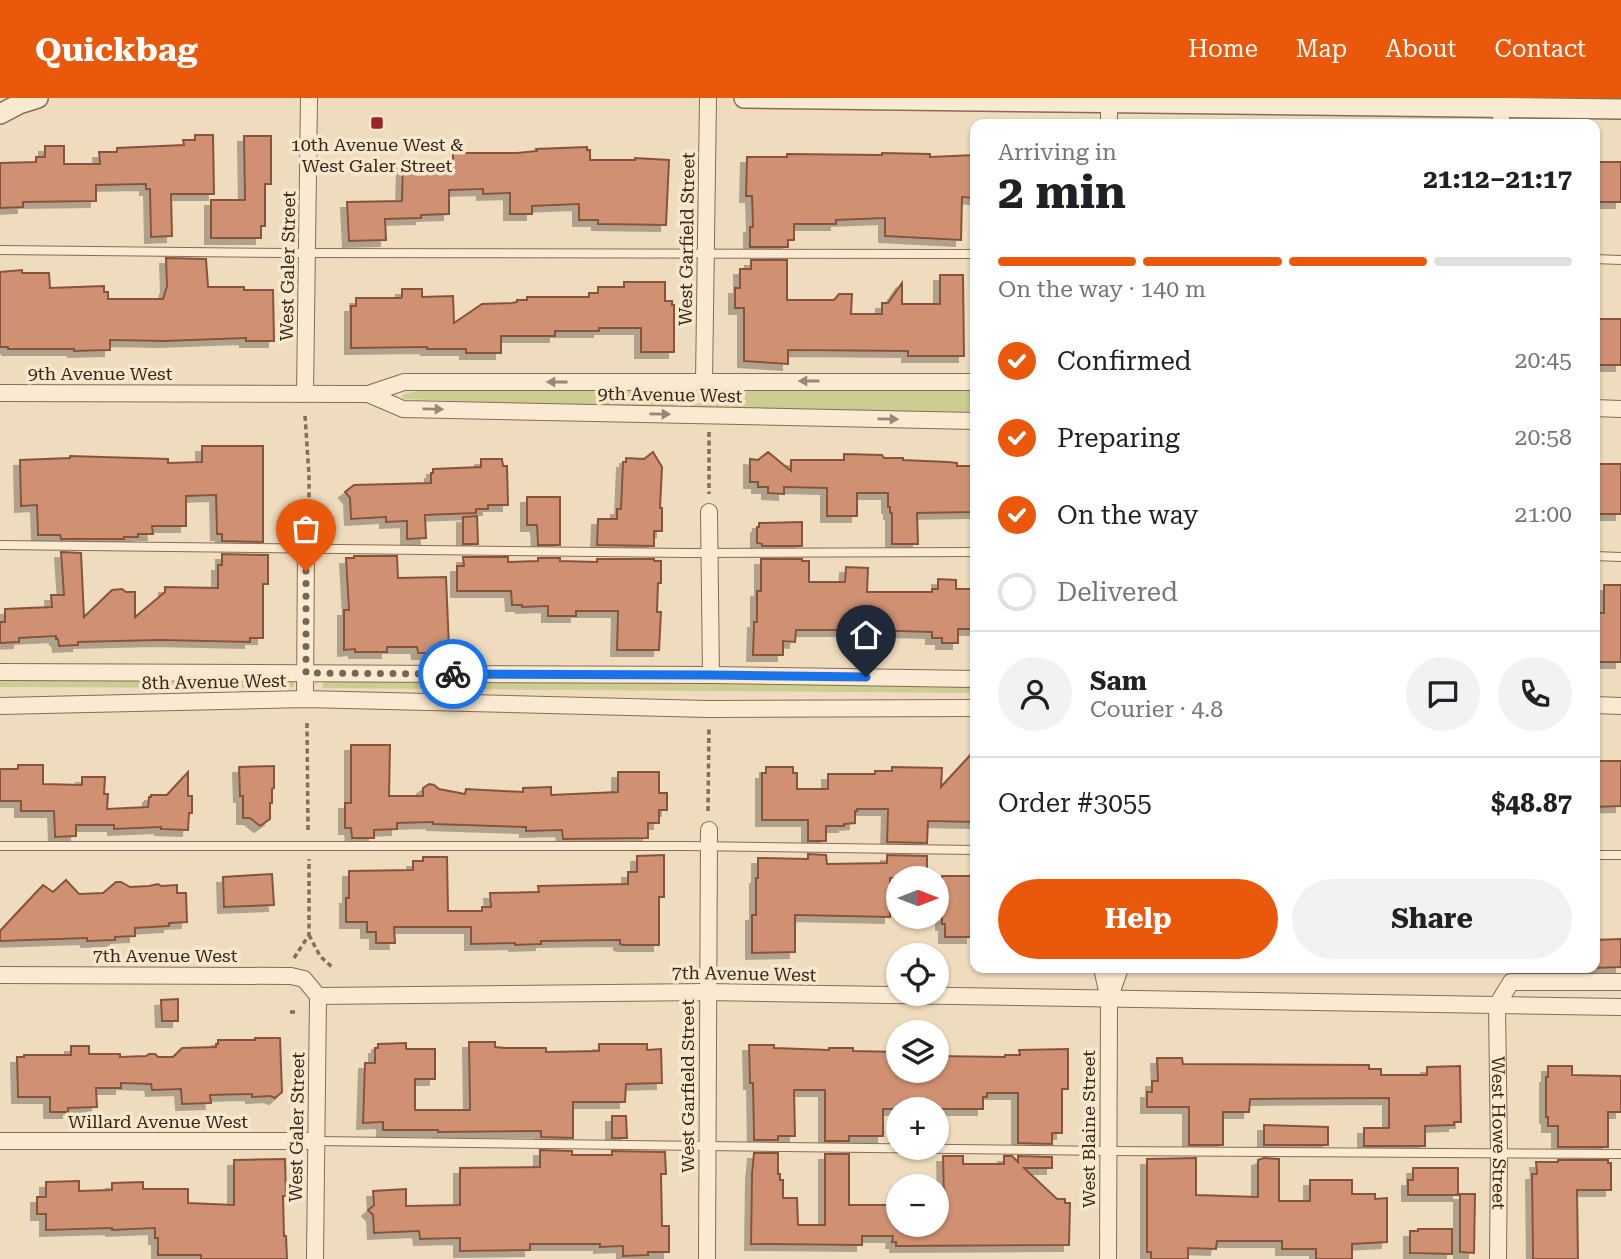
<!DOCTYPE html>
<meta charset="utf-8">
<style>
body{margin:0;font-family:"Roboto Serif",serif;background:#f2f2f2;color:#202124;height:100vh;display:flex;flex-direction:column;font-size:26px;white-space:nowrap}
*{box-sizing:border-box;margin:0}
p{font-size:23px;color:#757577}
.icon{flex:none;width:38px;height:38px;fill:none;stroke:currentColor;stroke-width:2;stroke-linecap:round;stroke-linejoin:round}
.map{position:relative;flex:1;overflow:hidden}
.sheet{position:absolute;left:970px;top:21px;width:630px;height:854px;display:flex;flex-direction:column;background:#fff;border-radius:14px;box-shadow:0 2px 5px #0004}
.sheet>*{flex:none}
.needle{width:46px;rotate:90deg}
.buttons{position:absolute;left:886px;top:768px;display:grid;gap:14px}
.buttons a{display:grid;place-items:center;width:63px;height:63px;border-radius:50%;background:#fff;box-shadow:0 2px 5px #0004;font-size:35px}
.pin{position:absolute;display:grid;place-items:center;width:60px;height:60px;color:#fff;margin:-72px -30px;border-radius:50% 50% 50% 0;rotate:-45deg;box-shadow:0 0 7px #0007}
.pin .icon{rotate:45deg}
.courier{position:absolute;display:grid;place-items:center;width:70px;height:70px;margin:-35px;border:5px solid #1a73e8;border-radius:50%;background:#fff;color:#222;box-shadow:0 2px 9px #0007}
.head em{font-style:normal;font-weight:700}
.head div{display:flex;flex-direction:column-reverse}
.head{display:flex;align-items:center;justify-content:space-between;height:119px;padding:0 28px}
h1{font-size:46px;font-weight:700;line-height:52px}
.bar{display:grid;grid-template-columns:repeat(4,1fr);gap:10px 7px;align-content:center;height:84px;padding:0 28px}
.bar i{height:9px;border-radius:5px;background:#e0e0e0}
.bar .active{background:#ea580c}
.bar p{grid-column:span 4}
.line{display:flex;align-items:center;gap:18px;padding:0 28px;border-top:2px solid #e0e0e0}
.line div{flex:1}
.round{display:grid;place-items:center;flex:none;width:74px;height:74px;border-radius:37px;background:#f2f2f2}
ol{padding:0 28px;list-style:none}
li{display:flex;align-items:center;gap:21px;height:77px}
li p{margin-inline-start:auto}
li .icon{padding:7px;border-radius:50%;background:#ea580c;color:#fff;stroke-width:4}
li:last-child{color:#757577}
li i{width:38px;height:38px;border:4px solid #e0e0e0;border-radius:50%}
.button{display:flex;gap:14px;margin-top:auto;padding:14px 28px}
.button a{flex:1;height:80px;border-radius:42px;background:#ea580c;color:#fff;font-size:28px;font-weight:700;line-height:80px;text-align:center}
.button a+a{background:#f2f2f2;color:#202124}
header{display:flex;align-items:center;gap:42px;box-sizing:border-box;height:98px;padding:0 35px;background:#ea580c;color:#fff}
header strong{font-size:33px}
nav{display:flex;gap:38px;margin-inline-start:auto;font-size:24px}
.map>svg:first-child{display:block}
.green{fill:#cbcd92}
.building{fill:#cf9172;stroke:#87533b;stroke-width:2;filter:url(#shadow)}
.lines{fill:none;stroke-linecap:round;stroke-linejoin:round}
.service-casing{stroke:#886c56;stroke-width:10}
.minor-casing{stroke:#886c56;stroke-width:18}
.tertiary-casing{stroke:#886c56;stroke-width:22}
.path{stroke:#886c56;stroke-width:3.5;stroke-dasharray:5 3.5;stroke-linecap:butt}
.service{stroke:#faead1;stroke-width:8}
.minor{stroke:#faead1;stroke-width:16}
.tertiary{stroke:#faead1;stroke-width:19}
.oneway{fill:#988876}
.done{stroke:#776654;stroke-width:7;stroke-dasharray:0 12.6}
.route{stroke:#1a73e8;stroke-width:9}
.poi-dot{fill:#98242e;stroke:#f6e7cd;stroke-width:2.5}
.labels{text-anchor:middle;stroke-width:7;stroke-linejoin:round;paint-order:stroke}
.poi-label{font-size:18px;fill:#36261b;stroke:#f6e7cd}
.street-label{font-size:18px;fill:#36261b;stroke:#f6e7cd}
</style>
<header>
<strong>Quickbag</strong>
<nav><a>Home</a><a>Map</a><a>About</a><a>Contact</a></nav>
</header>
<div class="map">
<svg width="1621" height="1161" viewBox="0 0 1621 1161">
<defs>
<filter id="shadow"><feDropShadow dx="-6" dy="6" stdDeviation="0" flood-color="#0004"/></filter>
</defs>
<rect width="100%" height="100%" fill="#efdcbe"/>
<path class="green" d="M731,289L674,308V311L404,301L402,297L416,293Z
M748,290L975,292V314L683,312V310Z
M117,582H291L294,584V589L276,590L0,589V583Z
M328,582L975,588V595L322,590L324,583Z"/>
<path class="building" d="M195,37H213L214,96H171L172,138L151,139L150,91H146V86L96,87V103L23,104V109L0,110V65L36,64V59H45V48H64V66H100L99,54H117V50L184,47L183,42H195Z
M244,38H271V86H265V128H261V140H211V102H245Z
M587,49V52H590V62H635V60L669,62L666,127L598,126V122H579V106L532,108V116H510V95L483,96V91L449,92V116L421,117V120L385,121L386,142L349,143L347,104L402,103L403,64H420V67L453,66V55H517L537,53L536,51Z
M882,55L930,56V59L975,57V100L962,99L961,142L885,138V120L836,122V126H794V142H788V149H750V129H753L752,98H746L747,59H787V56L882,57Z
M1594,64H1621V104H1594Z
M166,160L206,161L208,189H244V192H273L274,243H246V240L165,243L110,242V252L74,253V251H8V249H0V174L22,172V175H49L50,190L104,188V194H108V201H163L167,188Z
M751,162H787V202H834L839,196H852L851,216H882V205H888L902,185V206H940V177H963L964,258H908V253L788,252V266L744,263V210H735V190H740V171H751Z
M624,184H665V203H672V207H674V254H641V230H599V233H555V238H501V255H466V251H427V249L351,250V208H356V200H401L402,199V191H422V199L453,198L454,225L482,206L512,205L517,204V202H527V199H589V195H598V189H624Z
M1594,221H1621V267H1594Z
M202,348H263V444L222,443V436H217L216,397L186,398V428H152L153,436H138V439H124V441H61L60,437H38L37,407L21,408L20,362L70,360V358L168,361V365L202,364Z
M653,354L662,369L660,410H662V433H654V448L597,447L598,421H617V411H621L623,364H626V360L644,361Z
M768,354L791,373V362H844V356L882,357L884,360H903V362L948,364L957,365V368H975V414L917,415L918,446H892V415H890V409H888V395H857V418H827V390L784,389V396L768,395V389H758V384H750V361L758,362Z
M481,361H502L503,368H507L508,407H488V411H476V415L425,417L426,440L407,441V423L386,424V419L351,421L350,400L345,394L354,387L431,385V375H433V371L481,369Z
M1594,366H1621V416H1596V405H1594Z
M527,399H560V447H538L537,427H527Z
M477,418L478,446H463V419Z
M802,424V448H762V446L757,445V429H759V425Z
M61,454L81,455L84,519L112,492L122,491L126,494H135V519L165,494V489L218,490V467H222V456L268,457V486H263V540H250V544L160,542L78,544V547L59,548L58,541H56V538L19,540V544L0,545V524H5V511L52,509L51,497H64Z
M354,458H397L398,480L446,479L449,550H444V555H418L417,549H387V554H355V551L344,552V512H349L346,460H354Z
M463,459H508V464L538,463V460H560V463L597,464V461H654V463H661V485H658L657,514H661L659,552H617L618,513H576V518H548V508L522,509V507H512L511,493H457V468H464Z
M761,461H802V463H809V484H845L846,469L868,470L867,494H932V491H938V481L956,482V491H975V531H958V545H942V540H932V534L862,532H796L795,544L783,543V557H753L754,524H757V493H761Z
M1604,487H1621V564H1594V515H1604Z
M351,647H390L389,698H423V690L429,686L434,687L439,691L465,696L466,691L523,694V690L551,689V697L618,694V674H659V695H667V712H659V725H648V740L563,741L562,732L526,733V729L433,726V724L397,725V731L374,732V740H352L351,730H345V705H351Z
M975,652V724L928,723L927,745L887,744L888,711H857V713H855V725L844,726V728H826V743H808V722H762V675H766V669H793V675H797V691H828V676H875V673H892V669L942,670L941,689Z
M1594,663H1621V708L1594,709Z
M18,667H43V686L82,687V679H105L104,696H108L107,711L148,709L149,699H151V697H167L188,674V698H192V715H189L188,732L161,731V729L114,731V727H76V738L55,739L54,713H21V703H0V671H18Z
M274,668V690L272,691V705H270V721L260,728L250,720H243V698H240L239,669Z
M808,756L826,757L827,766L887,765V757L927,758V780H890V819L795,817V854L752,855V817H756V780H758V760L808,761Z
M664,757V799H659V847H623L620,846V842L541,843V846L515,847V845L471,846V829H394L395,845H376V834H367V824H346V800H349V773L413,772V763H423V759H447L448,813H482V809H491L490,795L539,794L538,788L628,786V774H637V758Z
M272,776L274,807L224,809L223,779Z
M942,778H971L972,839H945V826H942Z
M66,782L79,796L103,795L116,784H121L130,789L149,788L158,786L161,788L177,787V795H186L187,824L169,825V828L135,830V838L115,839V842L87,843V840L0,843V833L43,787L53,794Z
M1621,841V869L1594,870V842Z
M178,901V923H162L161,902Z
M255,940H280L282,994L275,1000L270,998L252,999V996L210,997L211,1005L182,1006L181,991L152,992L151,986L121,985V990H96L97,1009L68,1010V1014H50V999H18L17,959H24V957H71V948H89V956H120V959L146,958L149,956H155L158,959H173L182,950L216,949V946H218V942H255Z
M469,944H495V949L505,950H546V954L599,953V946H647V952L661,951L662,985L626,986L625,1004H573V1040L541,1039V1033L438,1034V1032H383V1024L363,1025L365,965H375V950H378V946L406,945V951H435V981H415V1012H470Z
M749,947H774V950L829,952V950H853V953L898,954V973H936V958L1005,959V957H1020L1019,952L1068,951V991H1062V1035H1052V1046L1018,1045V995H987V999H983V1011H883V1038H849V1043H825V992H794L795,1038H778V1042H754L753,985H750Z
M1157,960H1182L1183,966L1369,967V971H1381V977H1427V969L1460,968L1461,1024H1454V1027L1425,1028V1048H1364V1030H1389V1000L1250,1001L1249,1014H1223V1047H1189V1009H1147V994H1152V983H1158Z
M1548,968H1572V977L1621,978V1014H1608V1049H1558V1028H1548V1019H1546V979H1548Z
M612,1018H626L627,1040H612Z
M1264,1027L1328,1029V1047H1264Z
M540,1052L572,1053V1057H612V1053L665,1054L666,1076H661L662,1128H669V1154H648V1157L623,1158V1148L600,1149V1146H530V1152L460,1153V1140L420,1141L419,1133L374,1135L373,1117L368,1112L374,1107L373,1093L406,1091V1108L460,1107V1070L540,1069Z
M754,1055H778V1076H780V1082H783V1100H797L798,1127H825V1056H849V1107H898V1127H936V1103H944L943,1058H963V1066H1004V1058H1012L1018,1064V1058L1052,1059V1070H1024L1057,1101H1065V1105H1070L1069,1147L896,1148V1144H892L893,1138H862V1147L751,1146L752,1076Z
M1196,1060V1097L1258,1099V1062L1264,1060L1279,1061V1103H1310V1082H1352V1096H1375V1101L1387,1100V1144L1352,1146V1161H1316V1151H1282V1143H1217L1216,1151L1188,1150V1161H1151V1154H1147V1061Z
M285,1061L286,1098H283L284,1138H286L287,1161H201V1157H158V1140H155V1130L112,1132V1130L46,1132V1116H37V1099H46V1084L79,1083V1093L112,1092V1085L143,1084V1091H188V1105L234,1107V1062Z
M1558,1062H1608V1065H1611V1092H1577L1578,1161H1533L1532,1076H1537L1536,1064H1558Z
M1413,1070H1458V1097H1408V1082H1413Z
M1460,1096H1475L1474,1155L1460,1154Z
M1418,1131H1452V1156L1410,1155V1133H1418Z"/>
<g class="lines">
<defs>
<path id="service" d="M0,152L287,155L975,156
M1594,161L1621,162
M0,447L687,455L975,454
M1594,458L1621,459
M0,748H686L975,752
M1594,757H1621
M317,1043L1108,1053L1621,1056"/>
<g id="minor">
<path d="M1109,0V26"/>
<path d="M1501,26V9"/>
<path d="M704,283L708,0"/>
<path d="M0,295L368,296L404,284H975"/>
<path d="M305,295L309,0"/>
<path d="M368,296L403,311L975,323"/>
<path d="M1594,310L1621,311"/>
<path d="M709,414L711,577"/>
<path d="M0,574L711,577L975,581"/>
<path d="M305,601L306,450"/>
<path d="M1594,607L1621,608"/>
<path d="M0,608L305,601L708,611L975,610"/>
<path d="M1102,870L1109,902L1108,1161"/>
<path d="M0,877L291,878L304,881L318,898"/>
<path d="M318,898L707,894L1621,909"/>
<path d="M1109,902L1120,870"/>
<path id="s1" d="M1497,907L1499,1055L1498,1161"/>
<path d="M1497,907L1511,884H1621"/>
<path d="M0,1043H317"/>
<path d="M315,1161L318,898"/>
<path d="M707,1161L709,732"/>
</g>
<path id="tertiary" d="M744,0L1621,11
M0,16L19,6L38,0"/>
</defs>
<use href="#service" class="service-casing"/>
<use href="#minor" class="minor-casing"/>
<use href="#tertiary" class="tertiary-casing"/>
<path class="path" d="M305,318L309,377V434
M709,334V396
M307,625L308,734
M708,713L709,628
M309,837L320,858L333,870
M294,860L309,837V761
M290,914H296"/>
<use href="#service" class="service"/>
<use href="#minor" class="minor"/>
<use href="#tertiary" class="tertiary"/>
</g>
<defs><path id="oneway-solid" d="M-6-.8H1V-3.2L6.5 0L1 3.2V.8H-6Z" transform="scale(1.75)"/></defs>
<g class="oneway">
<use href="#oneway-solid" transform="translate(809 283) rotate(-180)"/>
<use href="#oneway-solid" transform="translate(557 284) rotate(180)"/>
<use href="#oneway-solid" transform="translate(433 311) rotate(1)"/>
<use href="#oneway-solid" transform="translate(660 316) rotate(1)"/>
<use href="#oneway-solid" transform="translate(888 321) rotate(1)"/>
</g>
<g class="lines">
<path class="done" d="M306,473V575L453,576"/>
<path class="route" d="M453,576L711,577L866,579"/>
</g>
<rect class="poi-dot" x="370" y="18" width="14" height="14" rx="3.5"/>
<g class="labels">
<g class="poi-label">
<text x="377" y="53">10th Avenue West &amp;<tspan x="377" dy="21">West Galer Street</tspan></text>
</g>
<g class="street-label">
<text transform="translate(687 141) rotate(-89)" y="6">West Garfield Street</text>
<text transform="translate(288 168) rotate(-89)" y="6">West Galer Street</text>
<text x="100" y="282">9th Avenue West</text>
<text transform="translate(670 297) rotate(1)" y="6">9th Avenue West</text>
<text transform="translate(214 584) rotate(-1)" y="6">8th Avenue West</text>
<text x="165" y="864">7th Avenue West</text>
<text transform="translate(744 876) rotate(1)" y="6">7th Avenue West</text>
<text transform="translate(688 988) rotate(-90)" y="6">West Garfield Street</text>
<text x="158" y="1030">Willard Avenue West</text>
<text transform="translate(297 1029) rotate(-89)" y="6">West Galer Street</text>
<text transform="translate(1089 1031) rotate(-90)" y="6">West Blaine Street</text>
<text dy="6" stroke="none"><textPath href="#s1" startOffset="128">West Howe Street</textPath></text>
</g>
</g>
</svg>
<div class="buttons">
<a><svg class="needle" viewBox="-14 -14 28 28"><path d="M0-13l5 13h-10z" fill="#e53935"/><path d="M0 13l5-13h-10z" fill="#757577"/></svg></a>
<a><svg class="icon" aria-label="locate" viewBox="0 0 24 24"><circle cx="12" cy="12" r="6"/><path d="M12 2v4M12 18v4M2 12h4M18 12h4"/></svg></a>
<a><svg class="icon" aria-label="layers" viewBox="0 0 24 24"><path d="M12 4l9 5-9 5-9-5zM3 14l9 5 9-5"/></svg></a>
<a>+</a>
<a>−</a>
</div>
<div class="pin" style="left:306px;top:473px;background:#ea580c"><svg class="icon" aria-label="bag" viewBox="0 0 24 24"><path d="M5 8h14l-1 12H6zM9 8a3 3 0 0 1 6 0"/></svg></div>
<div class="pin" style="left:866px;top:579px;background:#1f2937"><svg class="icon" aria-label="home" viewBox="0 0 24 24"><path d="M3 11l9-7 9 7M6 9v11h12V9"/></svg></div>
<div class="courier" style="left:453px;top:576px"><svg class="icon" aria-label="bike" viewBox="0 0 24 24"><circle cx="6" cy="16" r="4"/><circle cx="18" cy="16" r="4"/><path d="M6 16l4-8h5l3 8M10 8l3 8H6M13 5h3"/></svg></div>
<section class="sheet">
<div class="head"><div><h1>2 min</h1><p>Arriving in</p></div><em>21:12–21:17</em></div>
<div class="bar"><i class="active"></i><i class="active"></i><i class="active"></i><i></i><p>On the way · 140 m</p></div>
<ol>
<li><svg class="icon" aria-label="check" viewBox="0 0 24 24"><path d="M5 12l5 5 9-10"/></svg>Confirmed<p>20:45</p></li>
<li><svg class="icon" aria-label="check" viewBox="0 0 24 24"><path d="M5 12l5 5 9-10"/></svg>Preparing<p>20:58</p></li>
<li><svg class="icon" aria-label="check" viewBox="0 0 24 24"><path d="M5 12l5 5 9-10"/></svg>On the way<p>21:00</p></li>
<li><i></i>Delivered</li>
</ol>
<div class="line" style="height:126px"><a class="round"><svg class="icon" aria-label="person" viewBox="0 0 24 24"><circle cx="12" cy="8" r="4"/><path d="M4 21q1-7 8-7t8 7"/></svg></a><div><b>Sam</b><p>Courier · 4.8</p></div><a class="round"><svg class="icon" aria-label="chat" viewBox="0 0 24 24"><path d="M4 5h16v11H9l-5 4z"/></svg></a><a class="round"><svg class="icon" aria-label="phone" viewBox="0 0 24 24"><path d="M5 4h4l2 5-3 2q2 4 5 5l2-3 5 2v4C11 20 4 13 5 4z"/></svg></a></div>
<div class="line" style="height:91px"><div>Order #3055</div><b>$48.87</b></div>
<div class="button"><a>Help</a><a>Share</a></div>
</section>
</div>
